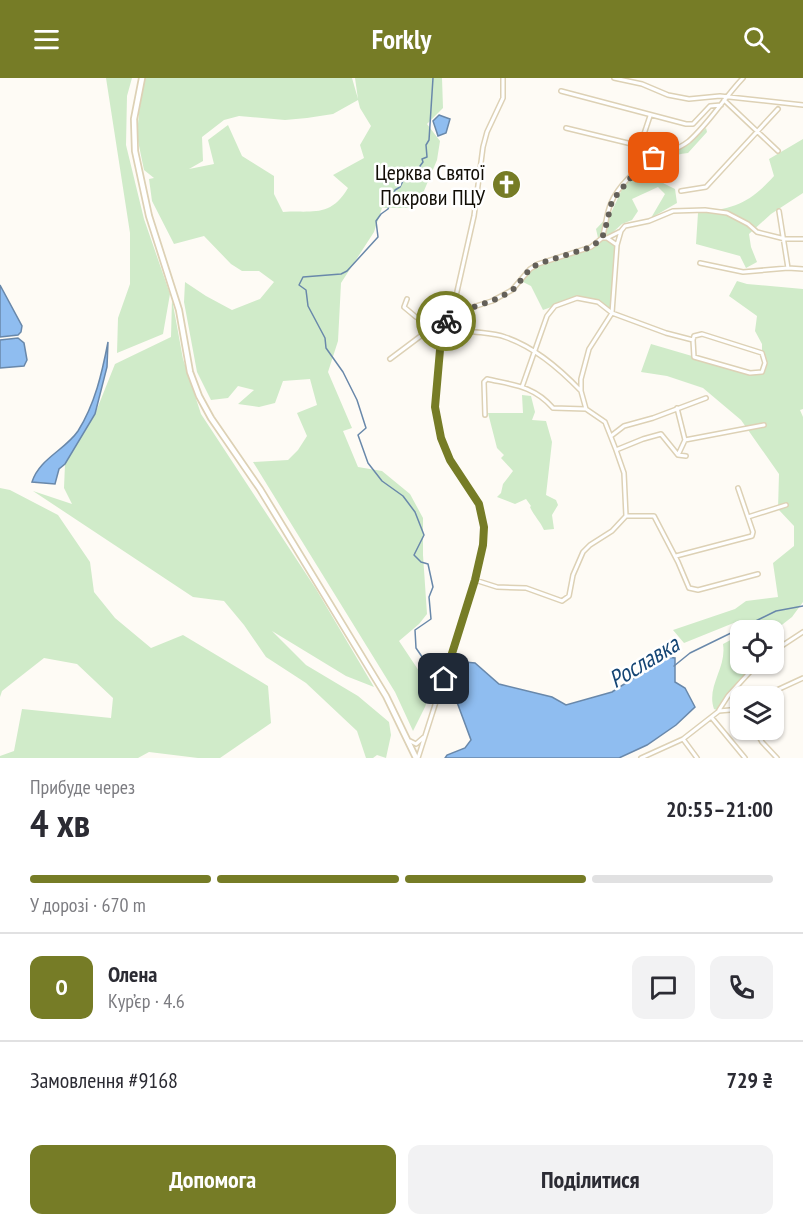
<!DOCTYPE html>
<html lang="uk">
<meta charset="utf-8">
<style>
body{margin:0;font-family:"PT Sans Narrow",sans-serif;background:#f2f2f3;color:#2b2b33;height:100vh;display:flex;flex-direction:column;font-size:22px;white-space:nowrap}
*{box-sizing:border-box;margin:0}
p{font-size:20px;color:#7c7c81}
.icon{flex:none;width:33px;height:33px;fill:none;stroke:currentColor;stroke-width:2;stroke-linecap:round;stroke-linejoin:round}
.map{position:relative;height:680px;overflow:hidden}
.side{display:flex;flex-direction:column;background:#fff;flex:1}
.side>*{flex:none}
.tools{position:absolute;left:730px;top:542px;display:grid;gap:12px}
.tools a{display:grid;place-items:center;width:54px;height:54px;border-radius:12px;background:#fff;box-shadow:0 2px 4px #0004;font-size:30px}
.pin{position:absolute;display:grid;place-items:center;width:51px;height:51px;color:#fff;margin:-26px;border-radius:12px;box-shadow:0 3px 9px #0006}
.courier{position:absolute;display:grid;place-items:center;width:60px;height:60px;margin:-30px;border:4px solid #767c26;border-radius:50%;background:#fff;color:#222;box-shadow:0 2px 8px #0007}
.headline em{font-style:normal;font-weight:800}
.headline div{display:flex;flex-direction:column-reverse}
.headline{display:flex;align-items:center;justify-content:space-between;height:102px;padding:0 30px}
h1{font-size:39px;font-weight:800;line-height:45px}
.bar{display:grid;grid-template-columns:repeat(4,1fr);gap:9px 6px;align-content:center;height:72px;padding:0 30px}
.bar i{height:8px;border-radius:4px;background:#e1e1e2}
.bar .active{background:#767c26}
.bar p{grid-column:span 4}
.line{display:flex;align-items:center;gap:15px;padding:0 30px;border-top:2px solid #e1e1e2}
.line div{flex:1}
.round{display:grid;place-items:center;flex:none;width:63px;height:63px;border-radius:12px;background:#f2f2f3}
.cta{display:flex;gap:12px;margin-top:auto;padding:12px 30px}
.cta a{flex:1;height:69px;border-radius:12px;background:#767c26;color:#fff;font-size:24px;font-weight:800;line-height:69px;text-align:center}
.cta a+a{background:#f2f2f3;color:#2b2b33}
header{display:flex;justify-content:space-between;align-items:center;height:78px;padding:0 30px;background:#767c26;color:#fff;font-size:27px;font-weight:800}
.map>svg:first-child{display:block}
.green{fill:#d0ebc9;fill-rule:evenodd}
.water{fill:#8fbdf0;stroke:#6988aa;stroke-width:1.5}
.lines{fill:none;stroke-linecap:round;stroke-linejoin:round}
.stream{stroke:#6988aa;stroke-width:1.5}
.minor-casing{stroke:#ddd1b5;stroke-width:6}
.secondary-casing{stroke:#ddd1b5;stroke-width:8}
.minor{stroke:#fff;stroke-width:3}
.secondary{stroke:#fff;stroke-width:4.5}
.done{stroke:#646059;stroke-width:6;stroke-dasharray:0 10.8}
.route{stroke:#767c26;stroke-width:8}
.labels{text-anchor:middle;stroke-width:5;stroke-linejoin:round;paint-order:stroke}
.poi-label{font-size:22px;fill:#110d05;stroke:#fff;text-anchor:end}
.water-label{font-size:24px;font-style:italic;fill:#154574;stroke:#fff}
</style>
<header><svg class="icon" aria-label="menu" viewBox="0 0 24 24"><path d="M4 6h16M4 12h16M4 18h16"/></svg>Forkly<svg class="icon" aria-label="search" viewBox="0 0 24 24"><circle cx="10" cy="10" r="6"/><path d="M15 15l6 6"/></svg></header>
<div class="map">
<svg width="803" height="680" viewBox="0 0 803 680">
<rect width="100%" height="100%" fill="#fefbf5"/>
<path class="green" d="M106,0H132L127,18L126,67L144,141L170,216L163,256L117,275L118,240L130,206V155Z
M145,0H352L358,21L355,0H442L443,30L427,46L440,63L437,82L418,127L410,130H382L374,154L341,205L338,263L328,294L352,350L343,353L358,389L382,393L410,416L423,440V477L427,536L419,546L399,563L431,611L425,629L413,653L395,614L253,384L288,382L298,372L307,358L297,335L317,327L310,301L283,303L275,325L259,329L238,326L254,312L238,308L228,320L211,322L197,294L184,224L185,204L206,218L232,232L260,221L274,204L259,193H242L231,186L204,158L174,166L152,123L149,101L154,100L144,92L137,58L139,34ZM358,22L360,30L371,48L360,67L364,80L333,97L348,110C330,140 313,132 283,134L274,116V98L242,78L228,47L208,62L214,86L189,91L203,83L202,59L224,42L239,38L285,42L307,40L333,36Z
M706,50L707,54L688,75C672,77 660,81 647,91L663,105L675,111L677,125L651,140L665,116L658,109L632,121L638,133L632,142L622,146L611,156L598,160L596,151L611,135L635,83L682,70Z
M803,61V115L771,136L749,156L751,169L757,184L746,190L740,178L696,166L698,135C734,130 749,126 774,98L769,81Z
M602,160H607L617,167L612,235C586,214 572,222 543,232L531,208L521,203L530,191L538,186L591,169Z
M737,203L747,206L803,211V331L800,332L803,339V524L792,539L774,553L741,552V585H758L728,618L719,633L714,631C706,608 727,590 723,566L740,557L741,542L684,565L673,552L735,531L746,523L778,519L773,485L794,468V448L778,431L779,396L741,342L703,310L667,298L641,294L651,266L750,295L762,294L765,285L762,275V266L755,253L757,238L729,218Z
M172,221L183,281L201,336L316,511L374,609L346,598L272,553L306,587L358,618L389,644L391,657L386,680L377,677L373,680H366L357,653L306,605L266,579L244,547L224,523L193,519L33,413L72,426L64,410L65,386L95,336L115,286L171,259Z
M522,317L531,318L535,334L532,342L546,343L552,364L546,417L556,422L558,427L552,437L554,451L544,452C540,443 534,438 530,429L531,428L526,421L515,426L497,419L501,415L503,406L513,393L501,380L504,377L497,370L488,335H523Z
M0,410L10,412L58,437L90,484L94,514L115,540L151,570L183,557L268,608L271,645L220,680H198L149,674L138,680H0V678L14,673L22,631L111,640L113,620L77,586L44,580L2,613L0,619Z"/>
<path class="water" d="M439,37L450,41L446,55L438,58L433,43Z
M0,207L22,248L21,254L18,257L0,259Z
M18,260L24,265L27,282L24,288L0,290V262Z
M108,264L107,289L95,336L65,386L59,391L55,406L32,404C39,381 65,372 78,353C95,326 102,295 108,264Z
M438,579L443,582L439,603L436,606L427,597L429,589Z
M666,579L675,580V604L685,610L695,629L676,647L647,667L619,680H445L447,677L465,670L471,662L451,608L456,591L465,584L475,585L499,606L552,619L566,627L612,614Z"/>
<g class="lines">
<path class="stream" d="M674,588L690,575L776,533L803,528
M429,589L416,570L415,552L431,541L429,519L433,509L428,486L421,484L414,477L424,457L415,434L403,418L382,403L368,385L358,357L366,350L357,322L343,294L326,270L325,260L308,228L306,212L299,207L303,199L341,196L347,193L378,159L376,143L381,136L388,131L395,112L400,109L406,97L415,94V91H421L420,88L423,84L422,81L427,79L426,67L429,62L433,0"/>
<defs>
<path id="minor" d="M614,0L642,6L668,17L689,21L720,18L803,27
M561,13L686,46H693L710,28L721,27
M724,22L778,73
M566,50L640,68L650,38
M681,113L706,109L778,31
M779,133L788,190L803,191
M602,160C606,149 606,136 611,125C618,108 637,90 652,81C666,73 675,74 689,63C710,44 724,20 743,0
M607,160L621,153L625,148L649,143L673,133L705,132L727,135L748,146L757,154L785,161H803
M700,185L743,194L788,190
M407,221L404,229L416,239L438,245
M468,253C480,255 494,255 505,259C535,269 560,291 581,313
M390,281L434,248L444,245L457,234L492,223L512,212L530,191L538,186L591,169L602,160H607L617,167
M522,309L547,238L555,228L577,220L598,224L612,235L666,255L693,262L694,279L750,295L762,294L765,285L762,275L702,256L694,258L693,262
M677,330L685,362
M485,337L484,304L487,301C514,307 534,308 553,330L586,331
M611,358L624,348L653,340L706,320
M616,372L643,361L661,356L678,377L686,378
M678,377L685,362L764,347
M626,438H654L678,484L689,510L698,512L758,496
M748,439L786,427
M676,478L752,458L753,454L738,410
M475,502L497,509L526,510L562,523L569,518L573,497L583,474L590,467L612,453L626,438L624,395L616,372L605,344L586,331L581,313V301L589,271L612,235L617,167L621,153
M774,573L803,554
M764,618L803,600
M719,632L728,618L758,585
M712,640L745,680
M755,651L762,664L777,680
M683,661L697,680
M410,663L416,666L424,659
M418,680L475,502L483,467L484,449L479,426L450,383L441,360L435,329L442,249L456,218L474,138L483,69L487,54L503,20V0
M641,680L683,661L719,633L741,631"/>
<path id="secondary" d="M142,0L134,41L135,73L149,138L179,232L190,294L199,318L211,340L260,411L386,618L416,680"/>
</defs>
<use href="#minor" class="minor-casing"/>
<use href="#secondary" class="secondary-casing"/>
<use href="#minor" class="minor"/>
<use href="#secondary" class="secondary"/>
</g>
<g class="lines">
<path class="done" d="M446,243L458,234L492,223L512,213L530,191L538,186L591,169L599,163L604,156L612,123L636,93L654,80"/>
<path class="route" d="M444,601L475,502L483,467L484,449L479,426L450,382L441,360L435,329L442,249L446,243"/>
</g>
<defs>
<symbol id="church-disc" viewBox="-11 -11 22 22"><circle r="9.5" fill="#767c26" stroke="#fff"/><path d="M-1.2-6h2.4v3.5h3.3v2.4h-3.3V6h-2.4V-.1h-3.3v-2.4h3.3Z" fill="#fff"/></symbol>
</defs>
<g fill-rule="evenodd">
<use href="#church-disc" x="490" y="90" width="33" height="33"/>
</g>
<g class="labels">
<g class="poi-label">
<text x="485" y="102">Церква Святої<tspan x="485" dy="25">Покрови ПЦУ</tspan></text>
</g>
<g class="water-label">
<text transform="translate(644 584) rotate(-31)" y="8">Рославка</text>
</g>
</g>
</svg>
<div class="tools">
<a><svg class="icon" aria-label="locate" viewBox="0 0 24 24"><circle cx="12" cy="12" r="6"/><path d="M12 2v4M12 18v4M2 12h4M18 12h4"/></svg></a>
<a><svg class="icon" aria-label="layers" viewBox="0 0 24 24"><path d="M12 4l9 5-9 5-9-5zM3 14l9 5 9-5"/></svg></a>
</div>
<div class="pin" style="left:654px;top:80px;background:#ea580c"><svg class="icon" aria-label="bag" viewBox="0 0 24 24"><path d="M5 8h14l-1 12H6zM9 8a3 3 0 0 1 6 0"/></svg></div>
<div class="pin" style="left:444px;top:601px;background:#1f2937"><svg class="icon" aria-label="home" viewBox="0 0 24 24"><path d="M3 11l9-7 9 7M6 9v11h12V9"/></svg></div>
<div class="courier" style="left:446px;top:243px"><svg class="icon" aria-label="bike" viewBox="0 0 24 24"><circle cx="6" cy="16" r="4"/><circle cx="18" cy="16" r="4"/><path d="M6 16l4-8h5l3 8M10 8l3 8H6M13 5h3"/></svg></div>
</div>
<section class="side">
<div class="headline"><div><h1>4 хв</h1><p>Прибуде через</p></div><em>20:55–21:00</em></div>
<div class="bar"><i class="active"></i><i class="active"></i><i class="active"></i><i></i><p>У дорозі · 670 m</p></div>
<div class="line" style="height:108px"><b class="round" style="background:#767c26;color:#fff">О</b><div><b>Олена</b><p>Кур’єр · 4.6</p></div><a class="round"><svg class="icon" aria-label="chat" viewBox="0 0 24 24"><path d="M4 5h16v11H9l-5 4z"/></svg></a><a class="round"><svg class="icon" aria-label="phone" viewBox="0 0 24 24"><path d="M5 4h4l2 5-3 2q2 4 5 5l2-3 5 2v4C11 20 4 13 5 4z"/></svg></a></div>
<div class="line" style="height:78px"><div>Замовлення #9168</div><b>729 ₴</b></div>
<div class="cta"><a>Допомога</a><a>Поділитися</a></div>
</section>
